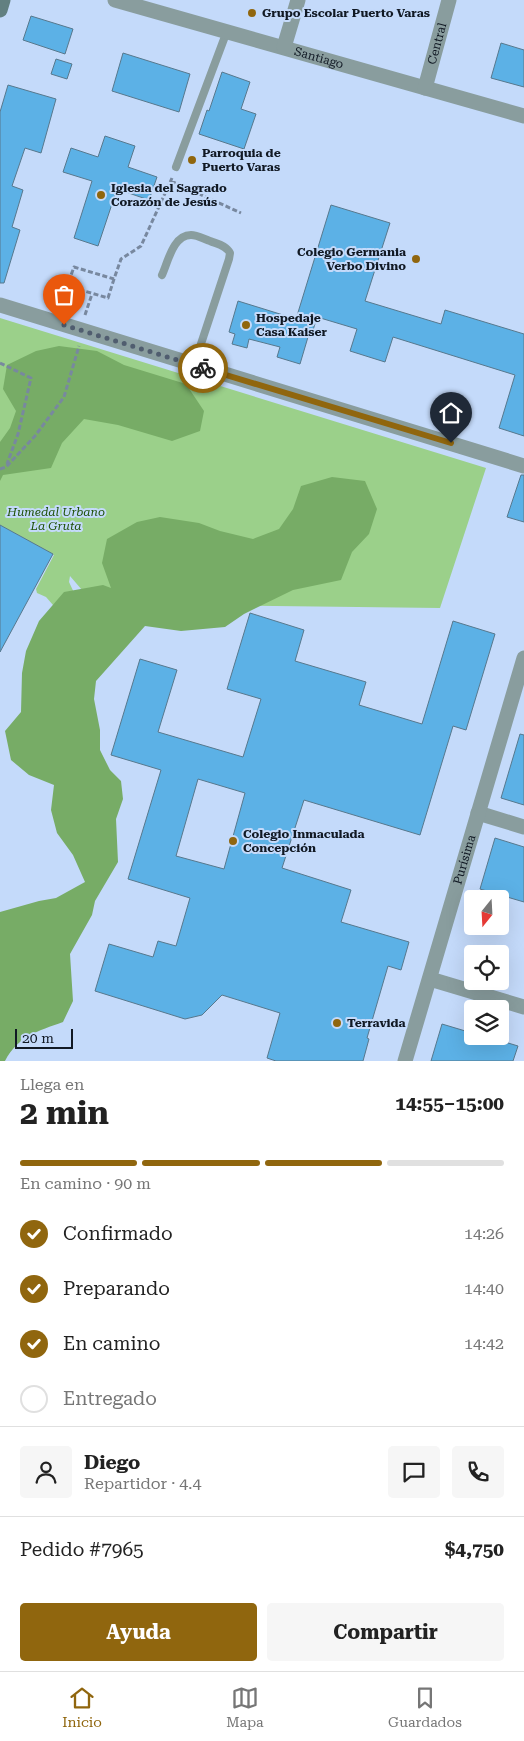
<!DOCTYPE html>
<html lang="es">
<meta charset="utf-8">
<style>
body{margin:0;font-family:"Roboto Serif",serif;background:#f6f6f6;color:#222;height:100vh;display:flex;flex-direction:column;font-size:19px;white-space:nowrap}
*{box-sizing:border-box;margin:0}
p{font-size:16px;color:#767676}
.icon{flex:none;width:28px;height:28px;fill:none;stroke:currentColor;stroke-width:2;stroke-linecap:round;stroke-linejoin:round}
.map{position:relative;height:1061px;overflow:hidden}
.side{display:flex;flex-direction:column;background:#fff;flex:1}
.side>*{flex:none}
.needle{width:32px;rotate:198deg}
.tools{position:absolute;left:464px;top:890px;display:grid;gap:10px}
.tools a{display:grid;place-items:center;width:45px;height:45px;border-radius:5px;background:#fff;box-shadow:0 5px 20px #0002;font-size:25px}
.scale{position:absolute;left:15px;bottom:12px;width:58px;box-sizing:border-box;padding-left:5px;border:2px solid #111924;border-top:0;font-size:14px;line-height:18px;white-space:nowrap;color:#111924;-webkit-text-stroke:4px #c4dafa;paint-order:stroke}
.pin{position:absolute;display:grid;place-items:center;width:42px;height:42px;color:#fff;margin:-51px -21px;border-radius:50% 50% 50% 0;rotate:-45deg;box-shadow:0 0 5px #0007}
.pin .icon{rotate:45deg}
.courier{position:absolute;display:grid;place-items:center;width:50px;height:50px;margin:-25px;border:4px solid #90660e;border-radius:50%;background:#fff;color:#222;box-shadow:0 1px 6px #0007}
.summary em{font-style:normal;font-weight:700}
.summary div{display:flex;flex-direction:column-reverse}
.summary{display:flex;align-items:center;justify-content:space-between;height:85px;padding:0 20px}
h1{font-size:32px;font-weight:700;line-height:38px}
.bar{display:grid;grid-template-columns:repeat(4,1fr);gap:8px 5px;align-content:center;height:60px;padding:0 20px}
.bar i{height:6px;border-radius:4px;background:#e0e0e0}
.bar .on{background:#90660e}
.bar p{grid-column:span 4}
.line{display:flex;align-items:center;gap:12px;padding:0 20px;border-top:1px solid #e0e0e0}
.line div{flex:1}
.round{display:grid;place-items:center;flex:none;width:52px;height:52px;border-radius:5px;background:#f6f6f6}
ol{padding:0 20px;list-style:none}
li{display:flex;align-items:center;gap:15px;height:55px}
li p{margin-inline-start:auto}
li .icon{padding:5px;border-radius:50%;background:#90660e;color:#fff;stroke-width:4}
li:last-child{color:#767676}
li i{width:28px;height:28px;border:2px solid #e0e0e0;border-radius:50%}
.action{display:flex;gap:10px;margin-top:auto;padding:10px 20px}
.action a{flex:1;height:58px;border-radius:5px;background:#90660e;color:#fff;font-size:20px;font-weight:700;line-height:58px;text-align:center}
.action a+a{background:#f6f6f6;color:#222}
.dock{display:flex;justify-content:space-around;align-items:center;height:70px;border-top:1px solid #e0e0e0;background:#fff;font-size:14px;color:#767676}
.dock a{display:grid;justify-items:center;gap:2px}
.dock .on{color:#90660e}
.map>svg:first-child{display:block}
.green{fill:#9bd08a}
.forest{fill:#77ac66}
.building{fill:#5cb1e6;stroke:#57788d;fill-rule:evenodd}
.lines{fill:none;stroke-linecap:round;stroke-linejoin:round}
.path{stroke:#78889f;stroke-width:3;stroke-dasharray:5 2.5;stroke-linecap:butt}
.service{stroke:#899d9e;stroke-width:8}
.minor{stroke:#899d9e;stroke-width:15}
.secondary{stroke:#628081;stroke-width:15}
.done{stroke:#505d6f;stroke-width:5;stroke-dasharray:0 9}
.route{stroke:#90660e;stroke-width:6}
.poi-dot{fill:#90660e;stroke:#c4dafa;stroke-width:2}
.labels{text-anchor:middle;stroke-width:4;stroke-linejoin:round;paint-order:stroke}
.poi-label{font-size:12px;font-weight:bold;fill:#111924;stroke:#c4dafa;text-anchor:start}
.street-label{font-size:12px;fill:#111924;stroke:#c4dafa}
.park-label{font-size:12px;font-style:italic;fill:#1e5006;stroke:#c4dafa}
</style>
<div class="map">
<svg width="524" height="1061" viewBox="0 0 524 1061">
<rect width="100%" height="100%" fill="#c4dafa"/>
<path class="green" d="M0,318L486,468L440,608L94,604L70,576L69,582L76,597L53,605L46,597L37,593L36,589L54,555L0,525Z"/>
<path class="forest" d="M59,346L97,351L124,365L186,384L204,411L200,431L172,441L118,425L84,419L62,443L51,468L3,475L0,481V442L10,428L16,411L3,389L7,365L36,351Z
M332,477L365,481L377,509L369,534L352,552L341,580L293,590L244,614L225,627L181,631L145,626L96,681L94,699L100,730V750L110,770L121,781L123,799L116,819L118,862L95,901L92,915L70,954L73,1001L63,1022C38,1031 18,1036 5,1061H0V912L39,901L56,898L85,882L73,855L57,833L51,810L54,785L29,775L11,760L5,731L21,712L22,673L26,651L39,621L64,592L103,585L111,588L102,563L107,539L137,522L160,517L199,523L220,531L253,539L279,529L293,509L301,486Z"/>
<path class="building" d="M31,16L73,29L65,54L23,40Z
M501,43L524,50V87L491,78Z
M123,53L190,74L179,112L112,91Z
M56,59L72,64L67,79L51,74Z
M222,72L250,82L241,109L256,114L244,149L199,134L207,110L209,111Z
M8,85L56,99L41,153L25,148L12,186L23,190L12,227L20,230L4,283H0V112Z
M105,136L135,146L128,167L157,177L149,200L117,189L98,246L74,238L92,181L63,172L71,148L98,157Z
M331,205L390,223L365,301L441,324L445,310L524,334V436L499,428L515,375L393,337L385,362L350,351L357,329L317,317L311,337H308L300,364L277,357L280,347L249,339L247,348L232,344L235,334L229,332L238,301L296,319Z
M521,475H524V522L507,517Z
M0,525L53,554L0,652Z
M250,613L304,630L295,661L366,682L359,705L422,724L453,621L495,634L466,730L453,726L420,835L304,800L282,868L351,890L341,922L409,942L401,970L388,966L367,1038L369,1039L363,1061H276L267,1058L280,1013L222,995L202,1015L185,1019L95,991L109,944L153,957L158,941L176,946L190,898L128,879L161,770L111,755L140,659L177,670L158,732L243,757L261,699L227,689ZM198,779L245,793L224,869L176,856Z
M520,734L524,735V805L501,798Z
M495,838L524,847V902L480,889Z
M442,1024L472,1033V1036H485L518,1046L513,1061H431Z"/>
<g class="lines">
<path class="path" d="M171,181L241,213
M114,279L108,298L67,286L74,267L114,279L121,259L141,246L172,178
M85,315L92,294
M0,363L31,378L18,434L7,464
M0,469L6,467L35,436L64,397L79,346"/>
<path class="service" d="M176,167L227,31
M162,275C168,262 173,235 191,235C197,235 204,239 210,241C217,244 226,245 230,253L229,259L194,365"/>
<g class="minor">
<path id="s1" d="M115,0L524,116"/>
<path d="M284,47L298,0"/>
<path id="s2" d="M425,88L449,0"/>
<path d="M0,305L524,466"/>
<path d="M478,813L524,827"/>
<path d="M430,979L524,1007"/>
<path id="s3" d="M405,1061L524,658"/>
</g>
<path class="secondary" d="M0,10L3,0"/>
</g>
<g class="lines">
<path class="done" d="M64,325L203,368"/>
<path class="route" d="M203,368L451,443"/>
</g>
<g class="poi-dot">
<circle cx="252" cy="13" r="5"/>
<circle cx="192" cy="160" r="5"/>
<circle cx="101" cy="195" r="5"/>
<circle cx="416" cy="259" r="5"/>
<circle cx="246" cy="325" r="5"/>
<circle cx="233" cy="841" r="5"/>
<circle cx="337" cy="1023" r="5"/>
</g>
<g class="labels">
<g class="poi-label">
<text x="262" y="17">Grupo Escolar Puerto Varas</text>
<text x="202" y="157">Parroquia de<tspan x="202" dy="14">Puerto Varas</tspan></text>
<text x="111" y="192">Iglesia del Sagrado<tspan x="111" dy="14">Corazón de Jesús</tspan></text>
<text x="406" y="256" text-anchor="end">Colegio Germania<tspan x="406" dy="14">Verbo Divino</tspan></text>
<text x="256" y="322">Hospedaje<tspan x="256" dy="14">Casa Kaiser</tspan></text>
<text x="243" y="838">Colegio Inmaculada<tspan x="243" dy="14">Concepción</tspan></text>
<text x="347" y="1027">Terravida</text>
</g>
<g class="street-label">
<text dy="4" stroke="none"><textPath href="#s2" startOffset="46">Central</textPath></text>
<text dy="4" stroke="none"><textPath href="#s1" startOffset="212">Santiago</textPath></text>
<text dy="4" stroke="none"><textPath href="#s3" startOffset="210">Purísima</textPath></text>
</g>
<g class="park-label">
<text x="56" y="516">Humedal Urbano<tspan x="56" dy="14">La Gruta</tspan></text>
</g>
</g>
</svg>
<div class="tools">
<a><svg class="needle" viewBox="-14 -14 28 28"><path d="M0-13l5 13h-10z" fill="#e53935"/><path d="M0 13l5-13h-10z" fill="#767676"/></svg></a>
<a><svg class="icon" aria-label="locate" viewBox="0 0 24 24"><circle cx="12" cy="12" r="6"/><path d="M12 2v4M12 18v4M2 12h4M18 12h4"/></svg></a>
<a><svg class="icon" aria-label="layers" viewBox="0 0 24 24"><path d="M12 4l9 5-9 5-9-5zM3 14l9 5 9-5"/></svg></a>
</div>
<div class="scale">20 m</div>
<div class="pin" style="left:64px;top:325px;background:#ea580c"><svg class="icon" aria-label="bag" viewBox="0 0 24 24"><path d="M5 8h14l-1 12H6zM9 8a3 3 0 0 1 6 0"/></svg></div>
<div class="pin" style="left:451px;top:443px;background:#1f2937"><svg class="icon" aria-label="home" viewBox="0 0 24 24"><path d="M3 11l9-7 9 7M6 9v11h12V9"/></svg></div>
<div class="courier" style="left:203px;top:368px"><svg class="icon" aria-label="bike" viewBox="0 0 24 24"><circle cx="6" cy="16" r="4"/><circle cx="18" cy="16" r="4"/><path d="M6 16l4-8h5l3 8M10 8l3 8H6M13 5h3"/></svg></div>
</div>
<section class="side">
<div class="summary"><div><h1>2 min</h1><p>Llega en</p></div><em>14:55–15:00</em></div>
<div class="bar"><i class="on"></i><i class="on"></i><i class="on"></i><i></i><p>En camino · 90 m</p></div>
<ol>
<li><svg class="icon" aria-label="check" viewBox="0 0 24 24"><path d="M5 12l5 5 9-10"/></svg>Confirmado<p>14:26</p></li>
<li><svg class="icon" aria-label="check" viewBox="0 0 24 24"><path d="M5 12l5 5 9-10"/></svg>Preparando<p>14:40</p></li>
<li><svg class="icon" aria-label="check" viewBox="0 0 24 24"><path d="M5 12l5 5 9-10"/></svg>En camino<p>14:42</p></li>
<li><i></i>Entregado</li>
</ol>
<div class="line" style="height:90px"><a class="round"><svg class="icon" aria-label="person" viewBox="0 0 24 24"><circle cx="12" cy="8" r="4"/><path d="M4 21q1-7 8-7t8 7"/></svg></a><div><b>Diego</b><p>Repartidor · 4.4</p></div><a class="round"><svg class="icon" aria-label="chat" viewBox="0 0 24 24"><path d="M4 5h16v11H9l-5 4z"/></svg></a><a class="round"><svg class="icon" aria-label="phone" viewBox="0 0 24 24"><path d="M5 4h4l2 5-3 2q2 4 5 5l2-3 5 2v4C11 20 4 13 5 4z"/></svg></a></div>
<div class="line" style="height:65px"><div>Pedido #7965</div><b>$4,750</b></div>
<div class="action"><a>Ayuda</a><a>Compartir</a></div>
</section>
<nav class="dock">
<a class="on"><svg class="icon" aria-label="home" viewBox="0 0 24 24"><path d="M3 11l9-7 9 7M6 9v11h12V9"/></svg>Inicio</a>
<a><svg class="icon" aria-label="map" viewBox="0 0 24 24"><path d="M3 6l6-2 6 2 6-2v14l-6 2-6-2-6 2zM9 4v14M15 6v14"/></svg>Mapa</a>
<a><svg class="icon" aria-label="saved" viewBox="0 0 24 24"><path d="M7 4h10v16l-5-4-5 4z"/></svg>Guardados</a>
</nav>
